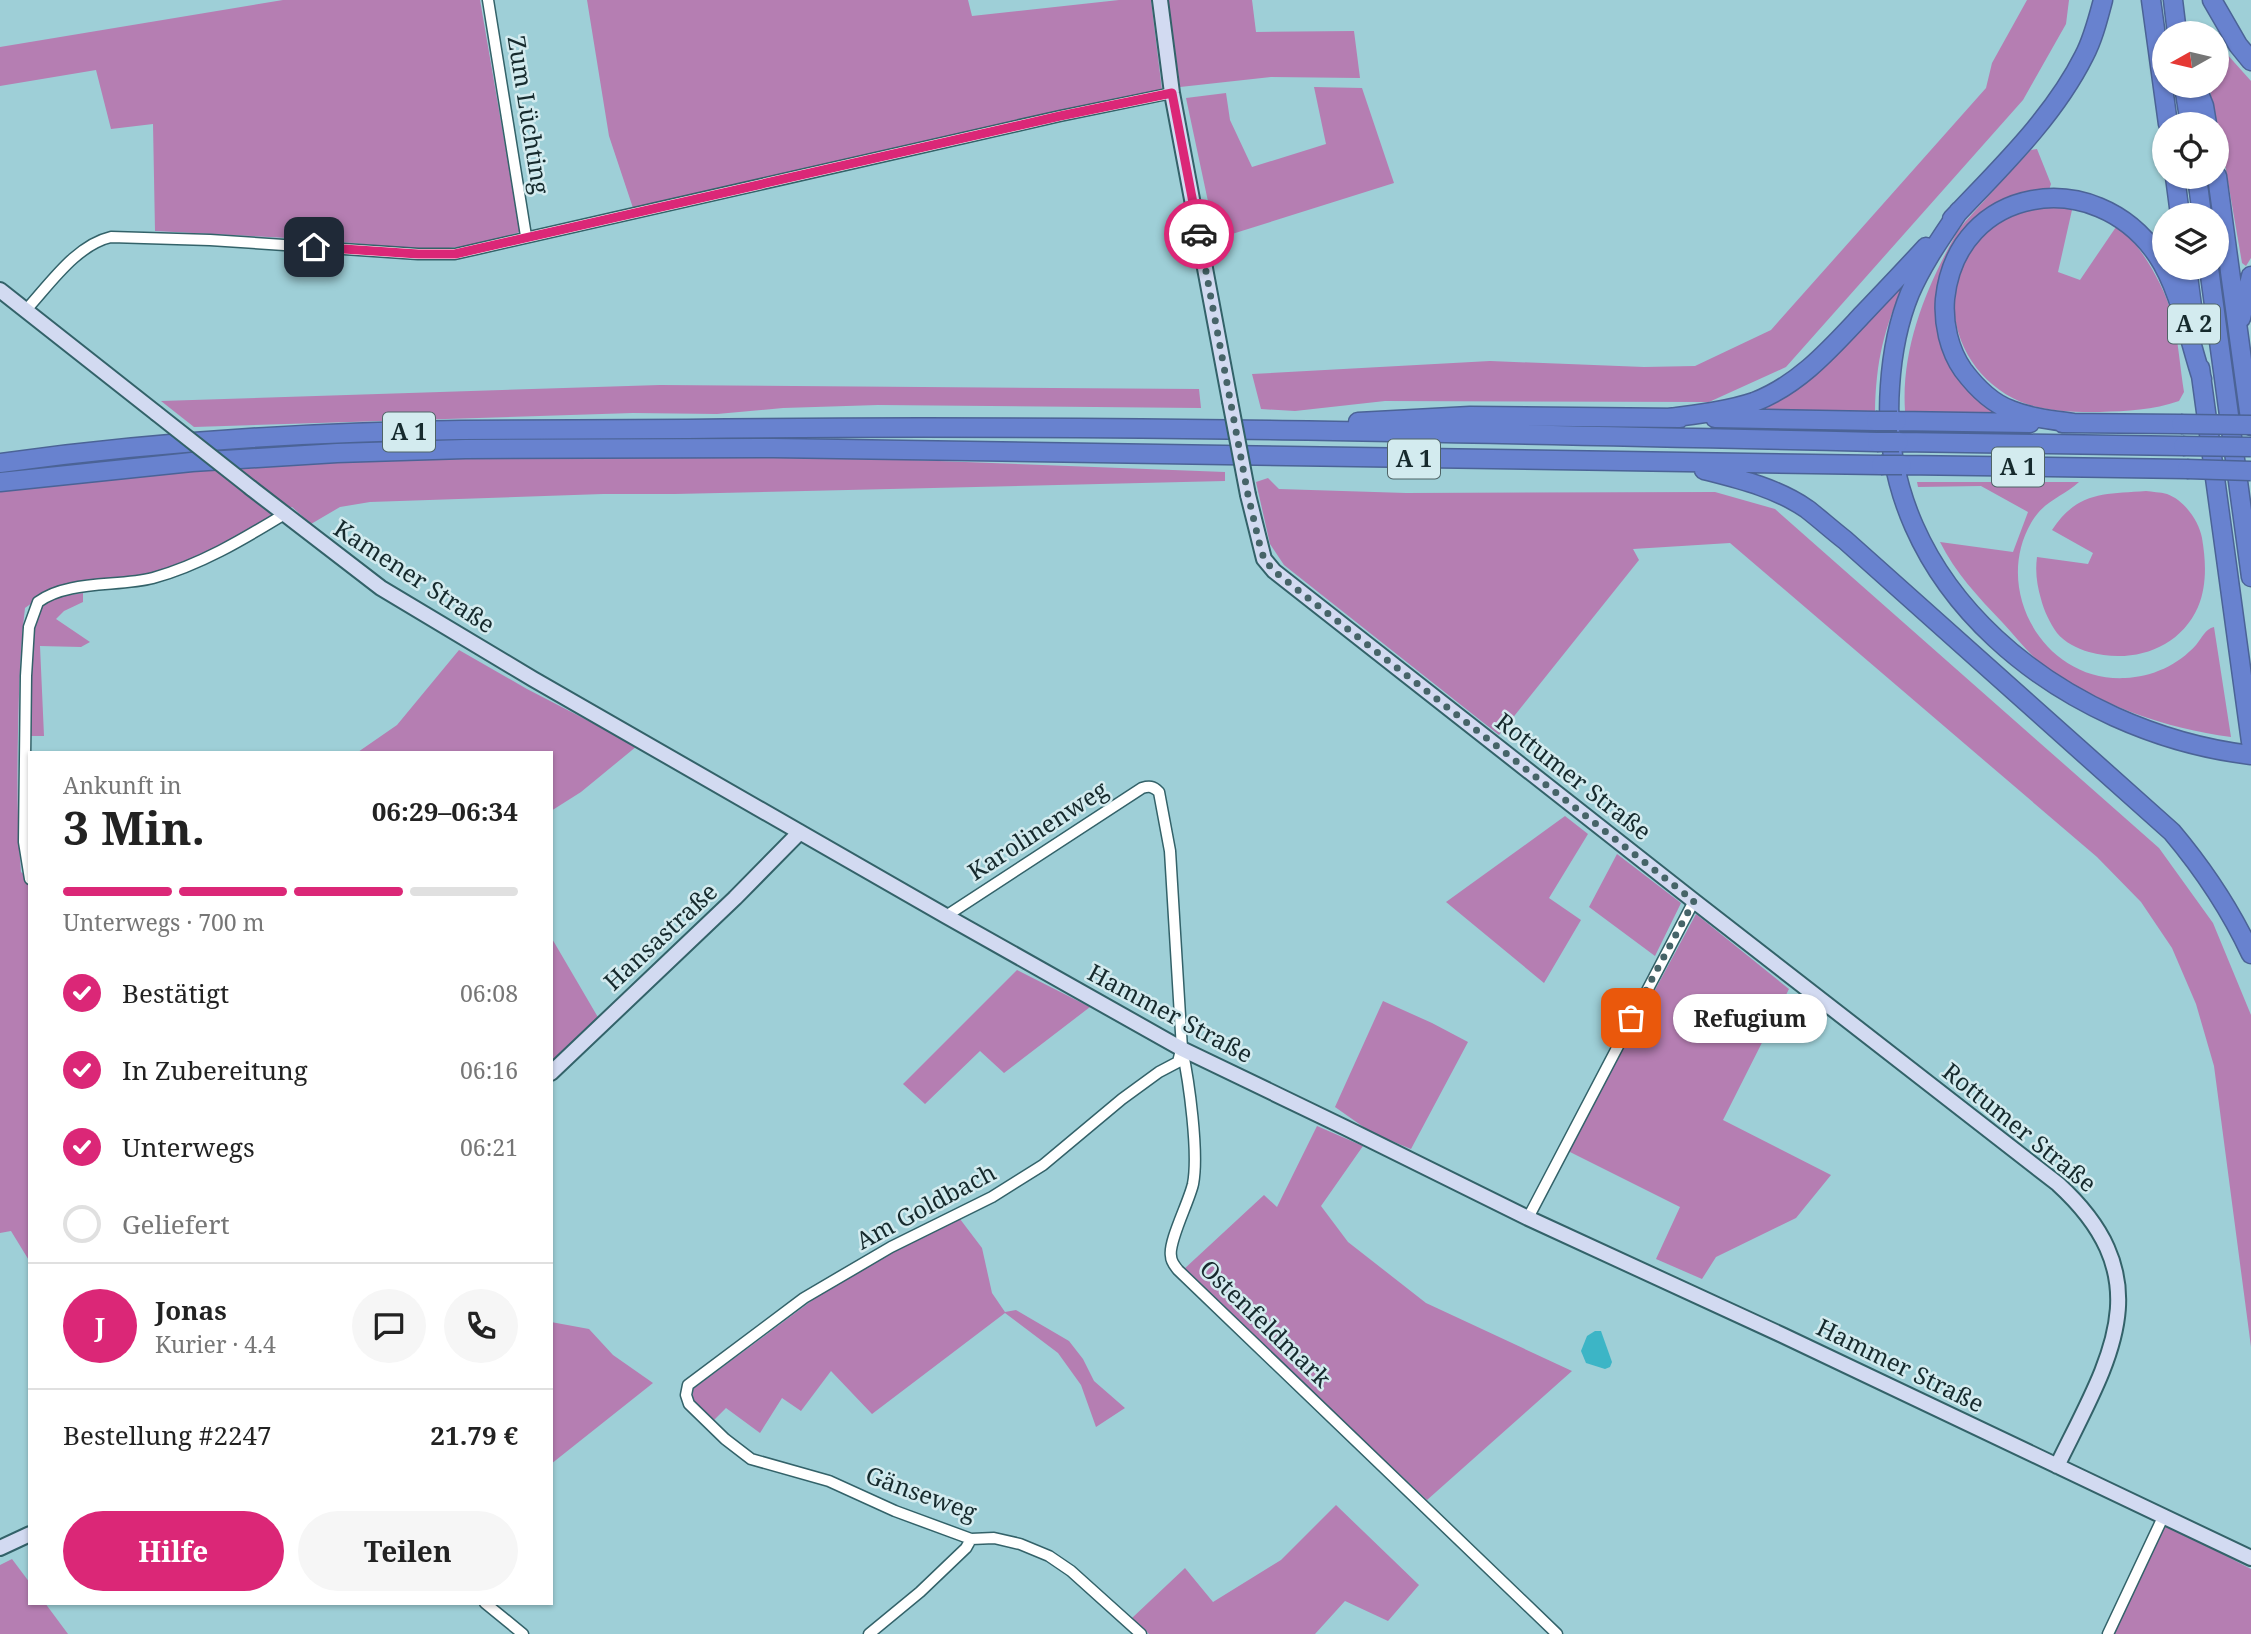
<!DOCTYPE html>
<html lang="de">
<meta charset="utf-8">
<style>
body{margin:0;font-family:"Noto Serif",serif;background:#f6f6f6;color:#222;height:100vh;display:flex;flex-direction:column;font-size:26px;white-space:nowrap}
*{box-sizing:border-box;margin:0}
p{font-size:23px;color:#767676}
.icon{flex:none;width:38px;height:38px;fill:none;stroke:currentColor;stroke-width:2;stroke-linecap:round;stroke-linejoin:round}
.map{position:relative;flex:1;overflow:hidden}
.panel{position:absolute;left:28px;top:751px;width:525px;height:854px;display:flex;flex-direction:column;background:#fff;border-radius:0px;box-shadow:0 2px 5px #0004}
.panel>*{flex:none}
.needle{width:46px;rotate:262deg}
.controls{position:absolute;left:2152px;top:21px;display:grid;gap:14px}
.controls a{display:grid;place-items:center;width:77px;height:77px;border-radius:50%;background:#fff;box-shadow:0 2px 5px #0004;font-size:35px}
.pin{position:absolute;display:grid;place-items:center;width:60px;height:60px;color:#fff;margin:-30px;border-radius:14px;box-shadow:0 4px 10px #0006}
.courier{position:absolute;display:grid;place-items:center;width:70px;height:70px;margin:-35px;border:5px solid #db2777;border-radius:50%;background:#fff;color:#222;box-shadow:0 2px 9px #0007}
.bubble{position:absolute;height:49px;border-radius:24px;background:#fff;box-shadow:0 2px 5px #0004;font-size:23px;font-weight:700;line-height:49px;text-align:center}
.summary em{font-style:normal;font-weight:700}
.summary div{display:flex;flex-direction:column-reverse}
.summary{display:flex;align-items:center;justify-content:space-between;height:119px;padding:0 35px}
h1{font-size:46px;font-weight:700;line-height:52px}
.bar{display:grid;grid-template-columns:repeat(4,1fr);gap:10px 7px;align-content:center;height:84px;padding:0 35px}
.bar i{height:9px;border-radius:5px;background:#e0e0e0}
.bar .on{background:#db2777}
.bar p{grid-column:span 4}
.line{display:flex;align-items:center;gap:18px;padding:0 35px;border-top:2px solid #e0e0e0}
.line div{flex:1}
.round{display:grid;place-items:center;flex:none;width:74px;height:74px;border-radius:37px;background:#f6f6f6}
ol{padding:0 35px;list-style:none}
li{display:flex;align-items:center;gap:21px;height:77px}
li p{margin-inline-start:auto}
li .icon{padding:7px;border-radius:50%;background:#db2777;color:#fff;stroke-width:4}
li:last-child{color:#767676}
li i{width:38px;height:38px;border:4px solid #e0e0e0;border-radius:50%}
.button{display:flex;gap:14px;margin-top:auto;padding:14px 35px}
.button a{flex:1;height:80px;border-radius:42px;background:#db2777;color:#fff;font-size:28px;font-weight:700;line-height:80px;text-align:center}
.button a+a{background:#f6f6f6;color:#222}
.map>svg:first-child{display:block}
.green{fill:#b57eb2}
.water{fill:#3cb5c6}
.lines{fill:none;stroke-linecap:round;stroke-linejoin:round}
.street-casing{stroke:#336269;stroke-width:13}
.secondary-casing{stroke:#336269;stroke-width:18}
.highway-casing{stroke:#4b6396;stroke-width:21}
.street{stroke:#fff;stroke-width:10}
.secondary{stroke:#d2daf1;stroke-width:14}
.highway{stroke:#6882cf;stroke-width:18}
.secondary-bridge-casing{stroke:#336269;stroke-width:18;stroke-linecap:butt}
.highway-bridge-casing{stroke:#4b6396;stroke-width:21;stroke-linecap:butt}
.secondary-bridge{stroke:#d2daf1;stroke-width:14}
.highway-bridge{stroke:#6882cf;stroke-width:18}
.done{stroke:#466468;stroke-width:7;stroke-dasharray:0 12.6}
.route{stroke:#db2777;stroke-width:9}
.labels{text-anchor:middle;stroke-width:5;stroke-linejoin:round;paint-order:stroke}
.shield{fill:#d3ebef;stroke:#4f6467;stroke-width:2}
.shield-label{font-size:23px;font-weight:bold;fill:#162a2d}
.street-label{font-size:24px;fill:#162a2d;stroke:#d3ebef}
</style>
<div class="map">
<svg width="2251" height="1634" viewBox="0 0 2251 1634">
<rect width="100%" height="100%" fill="#9ecfd7"/>
<path class="green" d="M283,0H480L520,232L475,245L431,250L308,239L155,231L153,124L111,129L96,70L0,86V47Z
M587,0H968L972,16L1119,0H1151L1162,90L633,208L609,136Z
M1168,0H1252L1256,32L1354,31L1360,78L1271,77L1180,87Z
M2027,0H2069L2066,24L2023,100L1786,367L1709,402L1385,401L1295,411L1261,409L1252,374L1490,361L1644,367L1695,366L1771,330L1986,88L1992,63Z
M2217,43L2251,81V258L2246,266L2242,263L2225,164L2209,86H2217Z
M1314,87L1362,88L1394,183L1216,239L1186,98L1226,93L1230,120L1252,167L1326,144Z
M2037,149L2051,184L2049,190L2037,192L1951,252L1938,288L1936,315L1942,350L1964,386L2000,416L1905,411C1901,348 1926,288 1956,234C1963,223 1975,211 1984,201C1999,184 2015,167 2031,150Z
M2055,206L2072,210L2058,272L2080,280L2116,227C2139,240 2164,286 2171,312C2178,335 2180,368 2184,392L2179,401C2153,410 2127,411 2100,412C2074,412 2046,412 2021,402C1948,371 1928,274 1995,225C2012,212 2034,209 2055,206Z
M1905,280C1884,330 1876,359 1875,413H1747L1779,398L1822,368Z
M660,385L1199,389L1201,408L878,405L783,408L717,414L633,413L194,427L161,401Z
M515,455L832,457L1225,472V481L675,494H603L370,502L340,507L311,524L292,507L173,569L131,579L54,587L25,608C20,649 19,690 18,732C17,779 17,825 21,872L30,880V1262L11,1231L0,1233V489C171,467 343,460 515,455Z
M1268,478L1279,489L1406,493L1715,492L1775,509L2159,848L2213,923L2251,1015V1347L2214,1066L2196,1004L2172,948L2141,902L2097,857L1730,543L1633,549L1639,560L1499,735L1284,565L1270,544L1256,482Z
M1917,482H2079C2063,497 2044,500 2031,523C1992,591 2045,682 2125,678C2152,677 2178,665 2196,645C2202,638 2205,629 2214,627L2231,737C2164,728 2103,706 2047,668C2030,656 2016,637 2002,622C1978,597 1955,572 1940,542L2013,552L2028,512L1981,486L1918,487Z
M2146,491C2152,492 2160,492 2167,494C2184,500 2199,521 2202,538C2206,561 2207,586 2198,607C2179,650 2131,664 2089,652C2078,649 2064,642 2057,633C2050,623 2044,611 2041,599C2037,585 2035,572 2037,557L2088,564L2093,553L2052,530C2077,492 2103,494 2146,491Z
M83,593V602L64,611L56,619L90,642L81,647L40,646L44,736H29L32,634C39,598 50,598 83,593Z
M459,650L527,689L637,746L581,792L551,811V752H358L397,725Z
M1565,816L1588,834L1549,898L1581,920L1544,983L1446,902Z
M1617,854L1681,903L1655,956L1589,907Z
M1696,914L1789,989L1723,1120L1831,1175L1796,1218L1716,1257L1702,1279L1656,1259L1680,1207L1568,1151Z
M551,937L599,1019L551,1065Z
M1017,970L1090,1007L1004,1073L980,1051L925,1104L903,1084Z
M1383,1001L1432,1023L1468,1042L1411,1149L1372,1133L1335,1107Z
M1317,1126L1363,1146L1321,1206L1348,1242L1426,1303L1572,1371L1427,1500L1183,1270L1264,1195L1277,1207Z
M960,1219L982,1248L992,1293L1005,1312L1016,1310L1069,1341L1083,1359L1094,1381L1125,1408L1096,1427L1081,1385L1058,1353L1005,1313L872,1414L831,1371L801,1411L782,1398L760,1433L726,1408L713,1421L692,1400L693,1389L830,1287L894,1249Z
M551,1322L589,1329L613,1355L653,1383L551,1464Z
M1336,1505L1419,1585L1388,1621L1345,1601L1315,1634H1149L1132,1618L1185,1568L1213,1602L1281,1560Z
M2159,1521L2251,1569V1634H2102Z
M12,1559L30,1583V1603H45L68,1634H0V1565Z"/>
<path class="water" d="M1595,1331H1601L1612,1362L1610,1367L1605,1369L1586,1363L1581,1351L1587,1336Z"/>
<g class="lines">
<defs>
<path id="street" d="M488,0L526,236
M26,310C50,284 76,245 111,237L210,240L418,254H455L1060,116L1172,93
M30,879L24,842L26,676L29,627L38,602C67,580 118,587 153,578C200,565 242,540 283,515
M946,916L1142,788C1149,786 1153,786 1159,792L1170,851L1182,1049C1189,1081 1199,1153 1193,1184C1189,1202 1168,1242 1171,1256C1171,1262 1175,1266 1178,1270L1557,1634
M1528,1218L1694,901
M485,1603L523,1634
M869,1634L920,1592L966,1548L971,1539
M1141,1634L1071,1571L1049,1556L1020,1544L994,1538L971,1539L895,1511L829,1481L751,1459L725,1439L689,1404L686,1395L688,1385L804,1298L891,1247L992,1197L1043,1165L1122,1099L1159,1072L1178,1062L1181,1050
M2108,1634L2164,1515"/>
<path id="secondary" d="M1160,0L1172,93L1230,401
M0,290L156,413
M251,488L381,588L533,679L946,916L1182,1049L1346,1128L1528,1218L1782,1335L2251,1558
M1248,495L1264,559L1274,571L1694,901L2058,1184C2164,1281 2108,1361 2057,1466
M551,1073L735,898L800,832
M0,1548L30,1534"/>
<path id="highway" d="M2151,0L2168,124
M2173,0L2177,33
M2212,0L2238,45L2251,61
M2184,86L2190,124
M2196,86L2204,106L2207,124
M2217,176L2251,426
M2175,177L2180,215
M2197,177L2202,215
M1959,211C1941,238 1923,263 1910,293C1898,322 1892,355 1890,386C1875,589 2066,733 2251,755
M1952,219C1999,169 2053,118 2084,56C2093,39 2098,19 2103,0
M2187,268L2195,329
M2209,268L2251,577
M2241,318L2251,276
M2200,368L2251,742
M1669,418C1698,414 1727,411 1754,402C1799,385 1831,348 1863,314C1884,292 1905,270 1926,247
M1715,418L1876,421
M1897,421L2030,423
M1358,422L1470,416L1680,418
M2062,423L2181,424
M2073,423C2052,420 2031,418 2011,410C1991,403 1975,386 1963,370C1949,350 1943,323 1945,299C1957,185 2095,164 2157,255C2180,289 2189,340 2202,379
M1899,442L2183,446
M0,463C152,442 308,432 461,430C537,429 612,430 688,429C1084,424 1481,433 1877,442
M1902,465L2187,469
M1704,470C1739,479 1777,488 1807,509C1820,519 1832,530 1845,540L2172,832C2204,870 2230,909 2251,954
M0,482L192,462L337,453L465,449L773,448L1881,465"/>
</defs>
<use href="#street" class="street-casing"/>
<use href="#secondary" class="secondary-casing"/>
<use href="#highway" class="highway-casing"/>
<use href="#street" class="street"/>
<use href="#secondary" class="secondary"/>
<use href="#highway" class="highway"/>
<defs>
<path id="secondary-bridge" d="M1230,401L1248,495
M156,413L251,488"/>
<path id="highway-bridge" d="M1876,421H1897
M2181,424L2251,425
M1877,442H1899
M2183,446L2251,447
M1881,465H1902
M2187,469L2251,471"/>
</defs>
<use href="#secondary-bridge" class="secondary-bridge-casing"/>
<use href="#highway-bridge" class="highway-bridge-casing"/>
<use href="#secondary-bridge" class="secondary-bridge"/>
<use href="#highway-bridge" class="highway-bridge"/>
</g>
<g class="lines">
<path class="done" d="M1199,234L1248,495L1259,542L1264,559L1274,571L1303,594L1694,901L1631,1018"/>
<path class="route" d="M314,247L418,254H455L1060,116L1172,93L1199,234"/>
</g>
<g class="labels">
<g class="shield">
<rect x="2168" y="304.5" width="52" height="39" rx="5"/>
<rect x="383" y="412.5" width="52" height="39" rx="5"/>
<rect x="1388" y="439.5" width="52" height="39" rx="5"/>
<rect x="1992" y="447.5" width="52" height="39" rx="5"/>
</g>
<g class="shield-label">
<text x="2194" y="332">A 2</text>
<text x="409" y="440">A 1</text>
<text x="1414" y="467">A 1</text>
<text x="2018" y="475">A 1</text>
</g>
<g class="street-label">
<text transform="translate(528 115) rotate(81)" y="8">Zum Lüchting</text>
<text transform="translate(414 577) rotate(33)" y="8">Kamener Straße</text>
<text transform="translate(1573 777) rotate(38)" y="8">Rottumer Straße</text>
<text transform="translate(1038 831) rotate(-33)" y="8">Karolinenweg</text>
<text transform="translate(661 937) rotate(-43)" y="8">Hansastraße</text>
<text transform="translate(1170 1014) rotate(28)" y="8">Hammer Straße</text>
<text transform="translate(2019 1128) rotate(39)" y="8">Rottumer Straße</text>
<text transform="translate(926 1207) rotate(-28)" y="8">Am Goldbach</text>
<text transform="translate(1265 1324) rotate(44)" y="8">Ostenfeldmark</text>
<text transform="translate(1900 1366) rotate(26)" y="8">Hammer Straße</text>
<text transform="translate(921 1494) rotate(20)" y="8">Gänseweg</text>
</g>
</g>
</svg>
<div class="controls">
<a><svg class="needle" viewBox="-14 -14 28 28"><path d="M0-13l5 13h-10z" fill="#e53935"/><path d="M0 13l5-13h-10z" fill="#767676"/></svg></a>
<a><svg class="icon" aria-label="locate" viewBox="0 0 24 24"><circle cx="12" cy="12" r="6"/><path d="M12 2v4M12 18v4M2 12h4M18 12h4"/></svg></a>
<a><svg class="icon" aria-label="layers" viewBox="0 0 24 24"><path d="M12 4l9 5-9 5-9-5zM3 14l9 5 9-5"/></svg></a>
</div>
<div class="pin" style="left:1631px;top:1018px;background:#ea580c"><svg class="icon" aria-label="bag" viewBox="0 0 24 24"><path d="M5 8h14l-1 12H6zM9 8a3 3 0 0 1 6 0"/></svg></div>
<div class="pin" style="left:314px;top:247px;background:#1f2937"><svg class="icon" aria-label="home" viewBox="0 0 24 24"><path d="M3 11l9-7 9 7M6 9v11h12V9"/></svg></div>
<div class="courier" style="left:1199px;top:234px"><svg class="icon" aria-label="car" viewBox="0 0 24 24"><path d="M5 17H2v-5l4-1 3-4h7l3 4 3 1v5h-3M9 17h6M6 11h13"/><circle cx="7" cy="17" r="2"/><circle cx="17" cy="17" r="2"/></svg></div>
<div class="bubble" style="left:1673px;top:994px;width:154px">Refugium</div>
<section class="panel">
<div class="summary"><div><h1>3 Min.</h1><p>Ankunft in</p></div><em>06:29–06:34</em></div>
<div class="bar"><i class="on"></i><i class="on"></i><i class="on"></i><i></i><p>Unterwegs · 700 m</p></div>
<ol>
<li><svg class="icon" aria-label="check" viewBox="0 0 24 24"><path d="M5 12l5 5 9-10"/></svg>Bestätigt<p>06:08</p></li>
<li><svg class="icon" aria-label="check" viewBox="0 0 24 24"><path d="M5 12l5 5 9-10"/></svg>In Zubereitung<p>06:16</p></li>
<li><svg class="icon" aria-label="check" viewBox="0 0 24 24"><path d="M5 12l5 5 9-10"/></svg>Unterwegs<p>06:21</p></li>
<li><i></i>Geliefert</li>
</ol>
<div class="line" style="height:126px"><b class="round" style="background:#db2777;color:#fff">J</b><div><b>Jonas</b><p>Kurier · 4.4</p></div><a class="round"><svg class="icon" aria-label="chat" viewBox="0 0 24 24"><path d="M4 5h16v11H9l-5 4z"/></svg></a><a class="round"><svg class="icon" aria-label="phone" viewBox="0 0 24 24"><path d="M5 4h4l2 5-3 2q2 4 5 5l2-3 5 2v4C11 20 4 13 5 4z"/></svg></a></div>
<div class="line" style="height:91px"><div>Bestellung #2247</div><b>21.79 €</b></div>
<div class="button"><a>Hilfe</a><a>Teilen</a></div>
</section>
</div>
